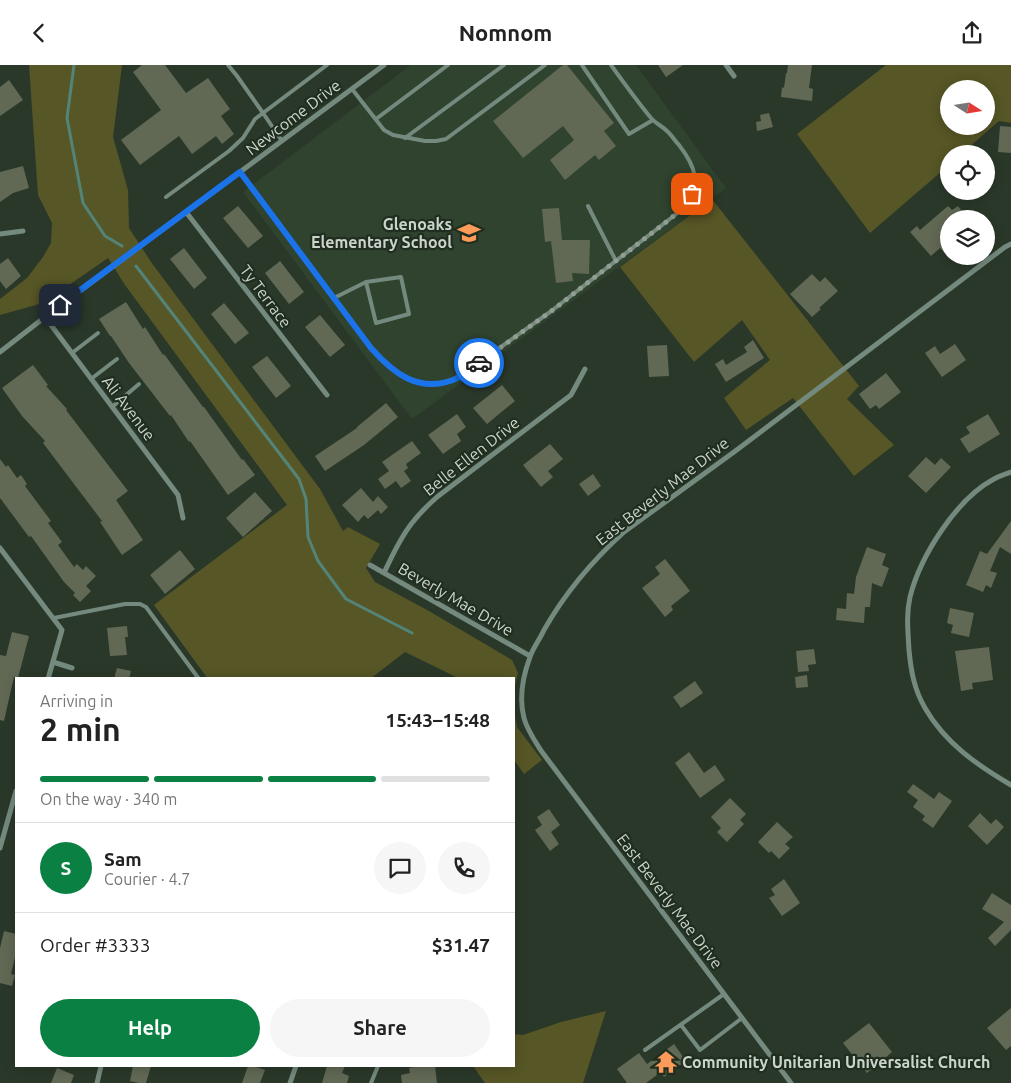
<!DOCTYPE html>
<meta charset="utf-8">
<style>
body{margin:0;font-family:Ubuntu,sans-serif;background:#f6f6f6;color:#222;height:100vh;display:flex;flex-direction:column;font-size:19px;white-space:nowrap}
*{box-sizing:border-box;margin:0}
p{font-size:16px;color:#767676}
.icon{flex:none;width:28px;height:28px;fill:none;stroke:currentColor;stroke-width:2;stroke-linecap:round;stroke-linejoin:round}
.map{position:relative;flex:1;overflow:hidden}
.drawer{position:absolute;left:15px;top:612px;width:500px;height:390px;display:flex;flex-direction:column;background:#fff;border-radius:0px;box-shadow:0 2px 12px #0003}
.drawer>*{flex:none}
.needle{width:32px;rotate:102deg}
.fabs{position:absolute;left:940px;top:15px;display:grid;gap:10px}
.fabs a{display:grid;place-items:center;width:55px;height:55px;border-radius:50%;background:#fff;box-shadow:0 2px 12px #0003;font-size:25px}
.pin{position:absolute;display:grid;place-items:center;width:42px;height:42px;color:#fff;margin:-21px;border-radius:10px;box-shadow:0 2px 8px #0006}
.courier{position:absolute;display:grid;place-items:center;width:50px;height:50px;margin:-25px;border:4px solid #1a73e8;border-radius:50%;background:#fff;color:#222;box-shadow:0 1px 6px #0007}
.headline em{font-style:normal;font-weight:700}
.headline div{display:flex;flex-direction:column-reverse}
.headline{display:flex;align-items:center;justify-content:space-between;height:85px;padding:0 25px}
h1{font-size:32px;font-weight:700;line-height:38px}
.bar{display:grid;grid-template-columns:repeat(4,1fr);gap:8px 5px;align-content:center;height:60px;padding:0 25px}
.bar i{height:6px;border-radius:4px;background:#e0e0e0}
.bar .current{background:#0b8043}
.bar p{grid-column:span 4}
.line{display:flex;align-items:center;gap:12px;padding:0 25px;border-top:1px solid #e0e0e0}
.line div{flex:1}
.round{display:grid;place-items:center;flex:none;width:52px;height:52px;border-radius:26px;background:#f6f6f6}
.primary-button{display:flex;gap:10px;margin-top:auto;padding:10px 25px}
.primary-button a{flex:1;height:58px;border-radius:30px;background:#0b8043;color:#fff;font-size:20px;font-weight:700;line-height:58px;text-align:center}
.primary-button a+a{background:#f6f6f6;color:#222}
header{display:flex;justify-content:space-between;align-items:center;height:65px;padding:0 25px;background:#fff;font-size:22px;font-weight:700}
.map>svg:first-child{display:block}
.built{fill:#2f432f}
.green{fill:#575626;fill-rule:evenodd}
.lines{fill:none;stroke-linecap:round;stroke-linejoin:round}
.stream{stroke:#53847a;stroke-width:3}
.building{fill:#616955}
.service{stroke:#748a7e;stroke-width:4}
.minor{stroke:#748a7e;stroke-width:5}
.done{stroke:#939d92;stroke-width:5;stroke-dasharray:0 9}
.route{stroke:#1a73e8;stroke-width:6}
.labels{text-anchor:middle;stroke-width:4.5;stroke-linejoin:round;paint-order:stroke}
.street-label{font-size:16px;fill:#cbd4cb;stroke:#202e1f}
.poi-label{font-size:16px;font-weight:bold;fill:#cbd4cb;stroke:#202e1f;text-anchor:end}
</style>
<header><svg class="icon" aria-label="back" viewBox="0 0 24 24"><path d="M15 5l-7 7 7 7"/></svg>Nomnom<svg class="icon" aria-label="share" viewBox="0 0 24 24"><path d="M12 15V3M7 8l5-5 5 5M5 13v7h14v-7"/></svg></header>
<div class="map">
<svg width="1011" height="1018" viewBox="0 0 1011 1018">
<rect width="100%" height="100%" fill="#2a3829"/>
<path class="built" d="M411,0H636L726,123L412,354L243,127Z"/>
<path class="green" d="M29,0H122L113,72L128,125L129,163L151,197L320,424L343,466L348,462L380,479L366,503L375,517L429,546L512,595L518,608L514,624V614H457L456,612L405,587L370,614H208L154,540L287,440L125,220L108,193L43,238L0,250V234L27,213L43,192L51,178L52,158L38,130Z
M886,0H1011V58L999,56L961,89H949V100L870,168L797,69ZM949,24H986V61H949Z
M712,134L859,321L847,334L894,380L854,411L793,333L746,365L724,333L770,295L742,255L694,297L620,202Z
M514,645L517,662L542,695L524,709L514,695Z
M606,946L583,1018H485L473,1001H514V969L523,970L561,957Z"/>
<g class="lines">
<path class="stream" d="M74,0L67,53L83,138L105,171L122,181
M136,201L299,414L306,434L308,472L318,496L346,534L412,568"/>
</g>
<path class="building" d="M142,0H165L186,28L208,13L230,44L221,51L234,69L222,79L216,71L192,89L179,71L140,100L121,75L161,45L133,7Z
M563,0H567L614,58L604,66L616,81L599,95L595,90L565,115L550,95L574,75L563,61L523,93L493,56Z
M658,0H683L666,12Z
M788,0H812L809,23L813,24L812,36L781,32L782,22L784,23L786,8H787Z
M9,15L23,35L0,51V22Z
M769,48L773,62L757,66L756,57L761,56L760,50Z
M1000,61L1011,62V88L998,87Z
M23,101L29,123L13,128L0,137V107Z
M238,141L263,171L248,183L223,153Z
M948,141L952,145L958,141L968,154H949V193L940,183L931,191L910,167L917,161L920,165Z
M559,143L562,175H590L589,209L572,208L573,216L556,218L551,176L545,177L542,144Z
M184,183L207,213L194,224L170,194Z
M8,193L21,211L6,224L0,216V199Z
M280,196L304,227L289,239L265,208Z
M812,209L820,217L825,212L838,226L819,243L821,244L812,252L790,229Z
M126,237L143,264L145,262L163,290L164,289L203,342H204L242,395L243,394L255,410L228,430L190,376L189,377L171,350L170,351L129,298L111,271H110L99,254Z
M224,238L249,268L235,279L211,249Z
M320,250L345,280L330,292L305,262Z
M753,275L764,293L726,317L715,299L723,294L726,300L747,287L744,282Z
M955,279L966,295L942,312L925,288L935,281L940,289Z
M667,280L669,311L649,312L647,281Z
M267,291L291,321L276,333L252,302Z
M33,300L48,320L46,321L67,344L66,345L128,426L116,435L143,475L122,490L100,457L102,456L43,378L45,376L22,351L2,323Z
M886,308L901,327L879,344L876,340L870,344L859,329Z
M502,320L515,336L487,359L473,343Z
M386,338L398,352L364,380L325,406L315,391L357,363V362Z
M457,349L466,362L457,369L461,376L443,389L428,370Z
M988,349L1000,369L969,388L960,374L970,368L966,362Z
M412,376L421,388L406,399L408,403L404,406L411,416L401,423L396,416L385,424L378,414L389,406L382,397Z
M550,379L563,394L548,406L553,412L541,422L523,400Z
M926,392L935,400L941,393L951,402L926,428L908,411Z
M0,394L6,402L8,400L17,413L21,410L27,419L25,421L51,456L48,458L62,477L58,480L74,502L77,499L83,505L86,501L96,511L86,521L91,526L80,537L73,530L75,528L64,517L31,471L29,472L0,433Z
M593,409L601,421L588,431L579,419Z
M361,423L373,437L378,431L388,442L381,449L378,445L368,454L364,450L358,457L342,440Z
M255,427L272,446L243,472L226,453Z
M1011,456V489L1000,482L990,506L997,508L991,523L986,520L983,527L966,520L980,486L987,489Z
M867,482L886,489L882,500L889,503L882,522L872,518L870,542H865L864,558L836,555L837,543L846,544L847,528L854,529L856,512Z
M180,485L195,504L165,529L150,510Z
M665,494L690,526L671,541L673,545L665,552L642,523L660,509L655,502Z
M950,543L974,548L969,572L951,568L953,560L947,558Z
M127,561L128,572H125L127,590L110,591L107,563Z
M12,567L29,571L18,613L14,612L4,656L0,655V590L6,591Z
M989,582L993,615L972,618L973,624L961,626L955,586Z
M814,584L816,599L808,600L809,606L798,607L796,586Z
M117,603L131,606L129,614H114Z
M807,610L808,622L796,623L795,612Z
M695,616L703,628L681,643L673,632Z
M689,687L704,708L715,700L725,715L700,733L675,698Z
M913,719L934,734L939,727L952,736L933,763L922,755L925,751L913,742L918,735L907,727Z
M730,733L746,749L740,755L744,759L727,777L717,767L721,763L711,752Z
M549,744L560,760L551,767L559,779L550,786L535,765L542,760L537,752Z
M980,748L991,759L996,754L1004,762L987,780L968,761Z
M777,757L793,772L785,779L790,783L779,794L771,786L769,788L758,777Z
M784,814L800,838L782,851L769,833L775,830L771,824Z
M992,828L1011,840V865L995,881L988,873L1004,857L982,844Z
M4,866L16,869V888L11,909L15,910L12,921L0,918V883Z
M1011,943V981L1006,985L987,963Z
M869,958L892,987L867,1008L843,978Z
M674,979L686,996L664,1012L661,1007L646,1018H627L617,1004L639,988L647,999Z
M133,1001H151L146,1018H139L130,1016Z
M248,1001H253L265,1005L260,1018H242Z
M327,1001H345L342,1008L349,1011L347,1018H322Z
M418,1001H435L437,1018H402L401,1010L410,1008L409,1003Z
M57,1003L74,1010L71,1018H51Z"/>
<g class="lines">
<path class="service" d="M582,0L629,69L653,55
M352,24L384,65L393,70L425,76H436L446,74L545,0
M376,54L448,0
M405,73L504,0
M282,76L263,48L327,0
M240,107L371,283C395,312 423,330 460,311L550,247L684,143C702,119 696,102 679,80C675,76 673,72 669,68C664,62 656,59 651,53C637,36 624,18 611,0
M166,132L229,86L243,73L255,54L263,48L237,11L228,0
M588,141L616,196
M334,233L366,217L401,212L409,249L376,258L366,217
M72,288L98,268
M91,314L117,294
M112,342L139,319
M54,553L125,539H140L146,542L199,614
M681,960L700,985L742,953
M645,985L724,929
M371,1018L378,1001"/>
<path class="minor" d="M726,0L734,11
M186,147L327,330
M0,169L23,166
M45,252L178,430L183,453
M0,287L45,252L384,0
M1011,407C1005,409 999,411 994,414C956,434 920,492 910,532C906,550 908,567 909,585C911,606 914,624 925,643C945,678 977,700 1011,720
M0,483L62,565L48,614
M370,500L530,591
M384,508C392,491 400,473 412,458C419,449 428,440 437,432L571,330L585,304
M53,597L72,603
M0,783L16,726
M97,1018L101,1001
M290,1018L296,1001
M791,1018L542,687C535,676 527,665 524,653C519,634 523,611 530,592C533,583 540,574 544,565C565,528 592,496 624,467L734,387L1005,182L1011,179"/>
</g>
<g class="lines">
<path class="done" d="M479,298L550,247L684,143L692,129"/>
<path class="route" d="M60,240L240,107L371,283C393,308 418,328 453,315C463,311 471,304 479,298"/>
</g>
<defs>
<symbol id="school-bare" viewBox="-9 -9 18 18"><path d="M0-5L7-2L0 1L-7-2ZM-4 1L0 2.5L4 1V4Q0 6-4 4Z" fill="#ff9b5a" stroke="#202e1f" stroke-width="2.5" paint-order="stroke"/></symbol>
<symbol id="temple-bare" viewBox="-9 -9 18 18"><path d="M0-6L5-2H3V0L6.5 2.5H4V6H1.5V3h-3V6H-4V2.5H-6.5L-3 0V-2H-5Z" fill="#ff9b5a" stroke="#202e1f" stroke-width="2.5" paint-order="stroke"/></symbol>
</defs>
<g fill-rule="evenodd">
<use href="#school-bare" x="453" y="152" width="32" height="32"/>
<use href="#temple-bare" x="650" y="981" width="32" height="32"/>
</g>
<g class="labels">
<g class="street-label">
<text transform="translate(293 52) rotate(-37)" y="6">Newcome Drive</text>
<text transform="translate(266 231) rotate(53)" y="6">Ty Terrace</text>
<text transform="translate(129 343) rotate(53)" y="6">Ali Avenue</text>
<text transform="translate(471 391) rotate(-38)" y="6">Belle Ellen Drive</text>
<text transform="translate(662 426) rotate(-38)" y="6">East Beverly Mae Drive</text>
<text transform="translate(456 534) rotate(30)" y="6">Beverly Mae Drive</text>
<text transform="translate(670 836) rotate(53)" y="6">East Beverly Mae Drive</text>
</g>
<g class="poi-label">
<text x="452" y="165">Glenoaks<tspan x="452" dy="18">Elementary School</tspan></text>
<text x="682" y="1003" text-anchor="start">Community Unitarian Universalist Church</text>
</g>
</g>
</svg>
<div class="fabs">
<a><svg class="needle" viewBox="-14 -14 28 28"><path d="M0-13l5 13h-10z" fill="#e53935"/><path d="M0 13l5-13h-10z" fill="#767676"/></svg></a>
<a><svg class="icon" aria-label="locate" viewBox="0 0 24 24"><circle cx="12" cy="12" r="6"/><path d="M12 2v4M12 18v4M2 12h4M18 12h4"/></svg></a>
<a><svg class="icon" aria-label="layers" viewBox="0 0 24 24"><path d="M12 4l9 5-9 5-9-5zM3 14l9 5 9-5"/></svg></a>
</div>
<div class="pin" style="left:692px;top:129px;background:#ea580c"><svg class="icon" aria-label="bag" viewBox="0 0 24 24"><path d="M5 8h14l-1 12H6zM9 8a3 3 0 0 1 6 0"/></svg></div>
<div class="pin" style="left:60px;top:240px;background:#1f2937"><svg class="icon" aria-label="home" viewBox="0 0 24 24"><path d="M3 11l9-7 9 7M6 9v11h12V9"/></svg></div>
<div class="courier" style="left:479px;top:298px"><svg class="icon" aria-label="car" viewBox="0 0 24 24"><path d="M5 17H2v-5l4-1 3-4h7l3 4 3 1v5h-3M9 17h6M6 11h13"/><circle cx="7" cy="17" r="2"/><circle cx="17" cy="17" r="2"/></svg></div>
<section class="drawer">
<div class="headline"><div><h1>2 min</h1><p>Arriving in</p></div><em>15:43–15:48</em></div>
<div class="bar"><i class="current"></i><i class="current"></i><i class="current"></i><i></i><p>On the way · 340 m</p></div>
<div class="line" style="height:90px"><b class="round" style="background:#0b8043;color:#fff">S</b><div><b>Sam</b><p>Courier · 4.7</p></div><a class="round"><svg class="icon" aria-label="chat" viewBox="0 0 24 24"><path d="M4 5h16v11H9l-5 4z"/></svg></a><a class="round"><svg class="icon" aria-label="phone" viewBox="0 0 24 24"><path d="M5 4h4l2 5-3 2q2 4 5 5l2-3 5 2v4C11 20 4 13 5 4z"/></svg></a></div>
<div class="line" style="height:65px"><div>Order #3333</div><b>$31.47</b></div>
<div class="primary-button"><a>Help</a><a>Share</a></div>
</section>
</div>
